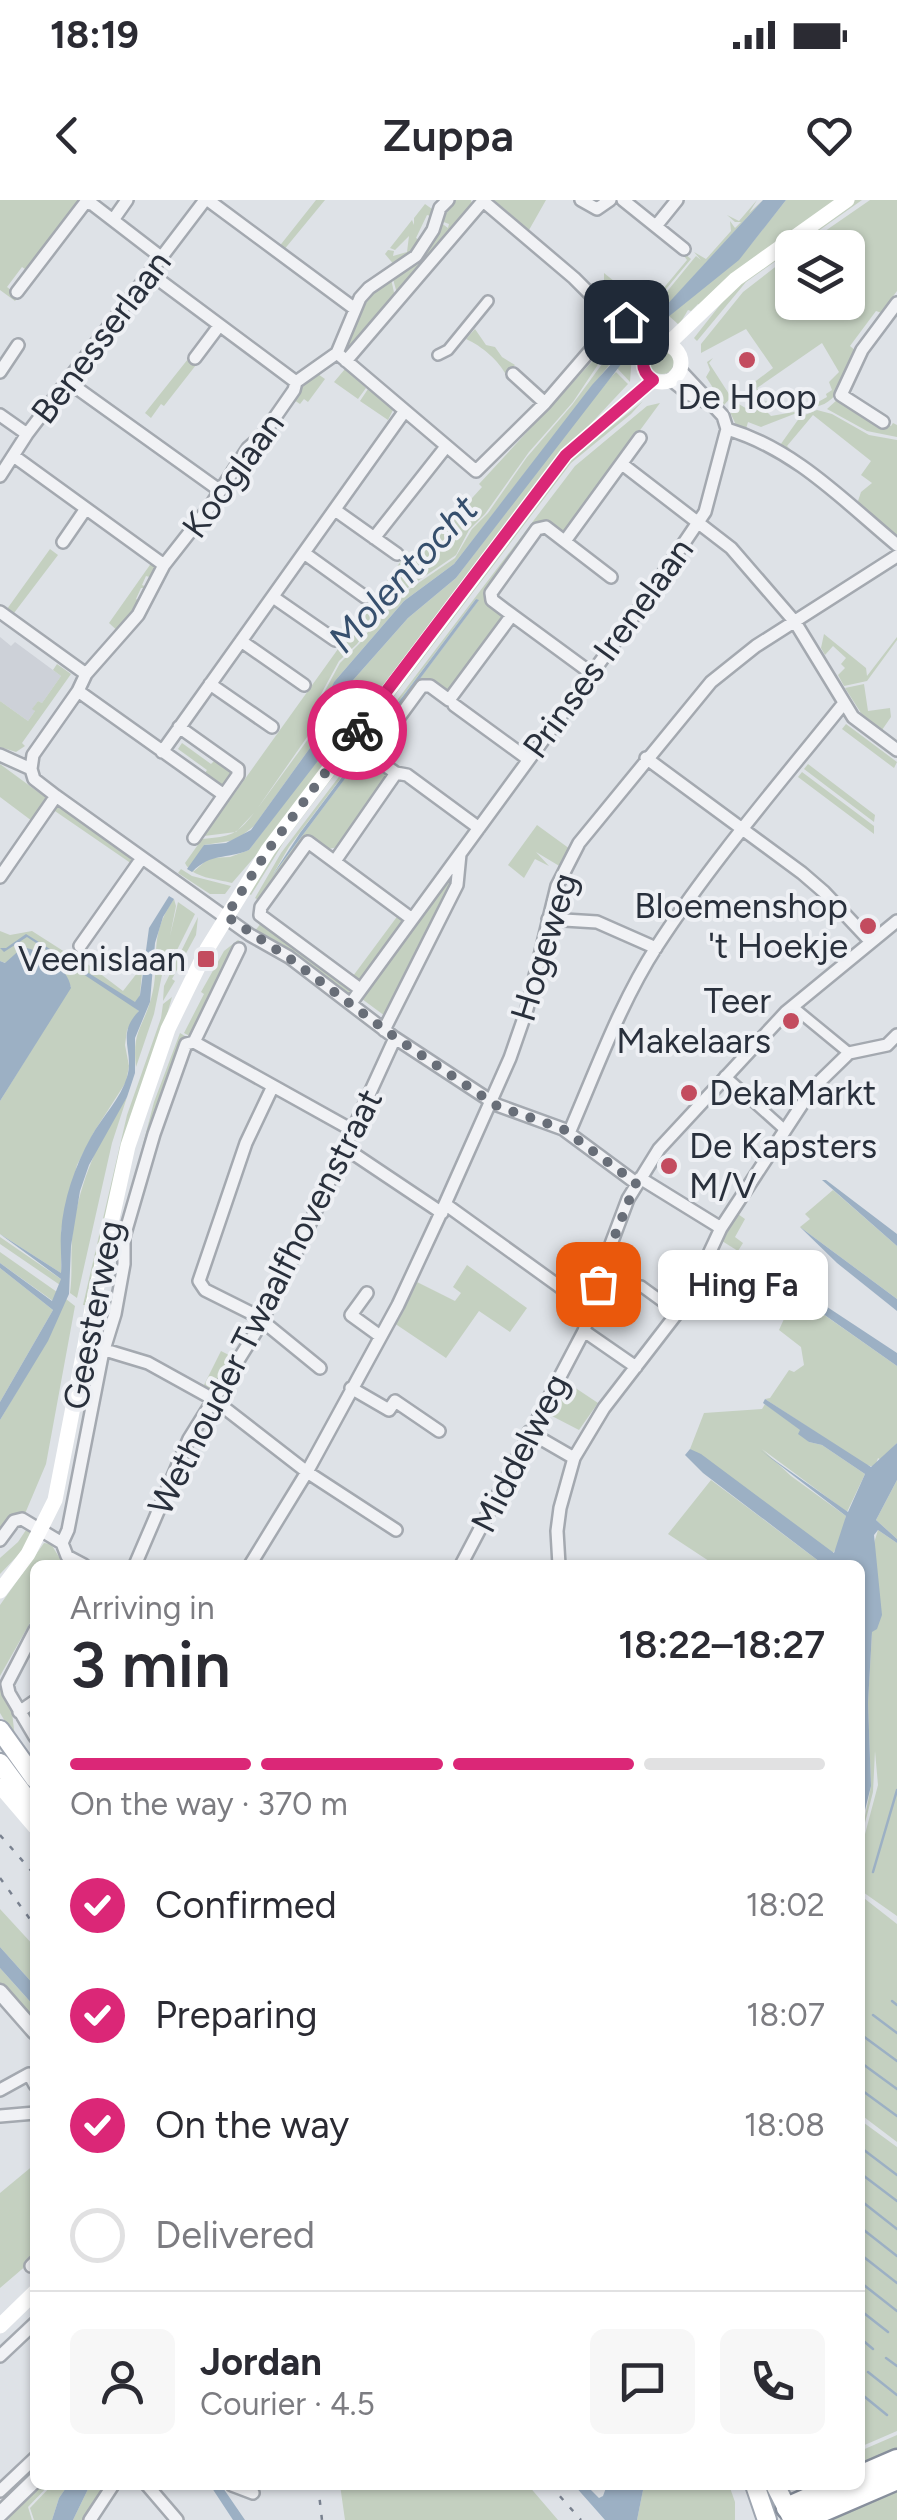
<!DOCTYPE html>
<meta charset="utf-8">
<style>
body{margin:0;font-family:Figtree,sans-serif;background:#f7f7f7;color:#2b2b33;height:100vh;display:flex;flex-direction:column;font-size:38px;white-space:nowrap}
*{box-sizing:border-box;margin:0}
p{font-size:32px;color:#7c7c81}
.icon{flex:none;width:55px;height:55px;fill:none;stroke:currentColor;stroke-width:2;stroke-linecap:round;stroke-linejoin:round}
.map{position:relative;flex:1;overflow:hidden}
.sheet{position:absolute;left:30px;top:1360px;width:835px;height:930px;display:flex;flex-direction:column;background:#fff;border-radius:15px;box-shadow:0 2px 8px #0004}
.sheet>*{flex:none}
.fabs{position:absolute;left:775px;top:30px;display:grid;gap:20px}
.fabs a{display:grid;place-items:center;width:90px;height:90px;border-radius:15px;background:#fff;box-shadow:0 2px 8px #0004;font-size:50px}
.pin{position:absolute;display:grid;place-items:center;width:85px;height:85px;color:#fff;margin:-42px;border-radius:20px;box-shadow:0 5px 15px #0006}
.courier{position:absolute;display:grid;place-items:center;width:100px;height:100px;margin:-50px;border:8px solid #db2777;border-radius:50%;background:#fff;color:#222;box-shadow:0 2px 12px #0007}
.bubble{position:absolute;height:70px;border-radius:15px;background:#fff;box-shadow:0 2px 8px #0004;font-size:32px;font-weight:600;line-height:70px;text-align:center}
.head em{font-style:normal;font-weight:600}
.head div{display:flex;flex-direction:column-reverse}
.head{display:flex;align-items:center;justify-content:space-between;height:170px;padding:0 40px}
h1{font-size:65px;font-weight:600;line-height:75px}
.bar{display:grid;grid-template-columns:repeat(4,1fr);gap:15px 10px;align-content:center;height:120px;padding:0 40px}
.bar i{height:12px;border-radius:8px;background:#e1e1e2}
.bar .active{background:#db2777}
.bar p{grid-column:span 4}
.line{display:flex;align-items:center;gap:25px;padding:0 40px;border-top:2px solid #e1e1e2}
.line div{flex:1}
.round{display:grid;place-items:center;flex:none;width:105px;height:105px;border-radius:15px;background:#f7f7f7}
ol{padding:0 40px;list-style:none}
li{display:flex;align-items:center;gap:30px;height:110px}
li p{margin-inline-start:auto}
li .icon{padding:10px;border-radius:50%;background:#db2777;color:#fff;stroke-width:4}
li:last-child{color:#7c7c81}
li i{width:55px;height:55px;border:5px solid #e1e1e2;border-radius:50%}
.status{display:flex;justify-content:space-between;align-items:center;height:70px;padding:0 50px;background:#fff;direction:ltr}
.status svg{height:28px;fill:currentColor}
header{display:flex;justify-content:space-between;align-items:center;height:130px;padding:0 40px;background:#fff;font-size:45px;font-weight:600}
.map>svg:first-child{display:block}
.built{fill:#cdd1d8}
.green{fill:#c4d0c0;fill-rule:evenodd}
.water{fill:#9cb0c4}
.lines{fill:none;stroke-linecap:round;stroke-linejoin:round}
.stream{stroke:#9cb0c4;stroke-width:2.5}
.pedestrian-casing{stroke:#a4a9b0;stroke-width:14}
.minor-casing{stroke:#a4a9b0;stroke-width:16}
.tertiary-casing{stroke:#a4a9b0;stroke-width:19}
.primary-casing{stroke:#9fa6b1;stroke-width:22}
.motorway-casing{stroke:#878f9c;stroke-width:25}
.pedestrian{stroke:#f1f2f5;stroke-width:9}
.minor{stroke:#f1f2f5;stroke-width:11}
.tertiary{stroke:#f1f2f5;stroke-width:14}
.secondary{stroke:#fff;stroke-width:15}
.primary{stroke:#fff;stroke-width:18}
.motorway{stroke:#fff;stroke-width:20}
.rail{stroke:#79818f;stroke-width:2.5;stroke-dasharray:5 10;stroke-linecap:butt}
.done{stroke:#686e78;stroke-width:10;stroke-dasharray:0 18}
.route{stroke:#db2777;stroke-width:12}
.poi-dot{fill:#c34c5f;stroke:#eef0f4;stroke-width:4}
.labels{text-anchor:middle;stroke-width:8;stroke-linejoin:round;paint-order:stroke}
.street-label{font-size:35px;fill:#29303c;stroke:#eef0f4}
.poi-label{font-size:35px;fill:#29303c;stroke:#eef0f4;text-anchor:end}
.water-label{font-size:38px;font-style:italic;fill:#364f6d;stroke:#eef0f4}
</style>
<div class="status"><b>18:19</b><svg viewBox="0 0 49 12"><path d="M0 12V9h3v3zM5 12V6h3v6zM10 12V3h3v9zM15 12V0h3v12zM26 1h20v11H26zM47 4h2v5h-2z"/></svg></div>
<header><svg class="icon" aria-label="back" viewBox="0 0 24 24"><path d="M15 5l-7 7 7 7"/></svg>Zuppa<svg class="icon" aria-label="heart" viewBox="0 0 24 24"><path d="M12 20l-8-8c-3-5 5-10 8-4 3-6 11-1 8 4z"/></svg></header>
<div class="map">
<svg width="897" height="2320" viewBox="0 0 897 2320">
<rect width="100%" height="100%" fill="#dee2e7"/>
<path class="built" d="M0,437L11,446L15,442L61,476L42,503L38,501L33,508L35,511L28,521L0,501Z"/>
<path class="green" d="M0,0H82L28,71L22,67L7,87L19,96L15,101L0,90Z
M316,0H325L283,51L278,48Z
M452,0H471L472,5L398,97L393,79C421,65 430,49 440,22L448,28L449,24L441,21Z
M494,0H546L529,30Z
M757,0L749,13L763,0L662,111L656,105L696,56L701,60L694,52L706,59L731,31L730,21L735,28L741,22H735L727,15L739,21Z
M786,0H838L700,106L698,104L691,111L688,110L679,125L669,116L752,43Z
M855,0H862L746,82L697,141L694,138L731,91L754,70Z
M870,0H897V91L883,110L885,114L876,111L850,146L857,152C846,175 839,208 809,207L827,197L826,194L832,190L829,182L839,172L822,143L757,188L763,198L752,184L773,168L746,129L701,153V144L743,92L792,54V102H848V48L802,47Z
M425,4L432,9L434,17L427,15L416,38L423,42L416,51L395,66L385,54L388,50L394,51L393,56L407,52L409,36L395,50L390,48L412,20L414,25V18Z
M678,48L691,59L642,118L604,94V73L647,108L687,60Z
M391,79L395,97L347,154L343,152C354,121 361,101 391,79Z
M475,129L486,145L495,147L502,157L515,165L506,175C499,161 482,146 466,139Z
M612,140L616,144L603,157L573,202L529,252L485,314L469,330L456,355L387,402L357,444L339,461L320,496L312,530L257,609L314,531L321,498L340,463L360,443L389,403L455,358L472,329L488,313L527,257L572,205L605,160L609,165L454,364L404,401L334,482L326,499L320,534L254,626L236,640L204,645L193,672L209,658L230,657L249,650L298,585L336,509L339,496L408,418L456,378L598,191L616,172L628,184L583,232L271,638L232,683C217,679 192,678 185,663L202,639C231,636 236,636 254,613L236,632L204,636L401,361L410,367L482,287L479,284Z
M623,143L632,154L630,182L617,168L629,154L621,152L611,162L606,158Z
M650 162a12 12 0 1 1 24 0a12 12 0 1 1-24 0Z
M713,158L709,163L729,194L736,192L724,205L706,177L710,170L707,162Z
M188,159L196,165L164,206L161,204L151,218L145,213Z
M345,169L366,188L358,199L334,182Z
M315,172L325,179L308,202L304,199L300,204L294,200L301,190L300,183Z
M368,189L393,210L388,220L360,201Z
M838,199L891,226L893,223L897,225V237L867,231L827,209Z
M643,201L631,214L571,263L285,640L251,695L244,691L566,263Z
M766,201L771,207L767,212L771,216L794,212L806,205L807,209L761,227L748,222L746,229L736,225L730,212L737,203L754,213Z
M660,203L564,334L544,322L536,324L485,395L487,401L504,414V419L448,493L432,482L371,550V559L387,576L339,647L328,649L307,636L269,689H265L266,693L260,701L255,698L281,653L575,266L647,206ZM476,399L478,401L272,676L289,647Z
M817,210L832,214L869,235L897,240V335L869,315L858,301L861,292L872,283L861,275L871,261L813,215L787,246L800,259L778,248L800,217Z
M50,349L58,355L14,413L7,409Z
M152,362L156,367L153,378L146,376L142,385L149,388H141L136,399L142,402L121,434L109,423Z
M824,434L866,468L867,476L897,437V440L867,481L844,486L838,475L845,468L841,464L846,458L833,446L825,455L821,448Z
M57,464L71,474L22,543L25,546L16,552L0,547V501L28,521L35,511L32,509L38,501L42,503L61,476L53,470Z
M864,484L868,511L890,508L891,517L882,530L861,513L845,488Z
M846,524L897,562L894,568L842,529Z
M182,543L211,564L217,558L233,572L223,588L203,576L207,570L178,549Z
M0,564L49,600L32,621L0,597Z
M808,564L875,615L874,622L804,569Z
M802,572L874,626V634L798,577Z
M56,607H61L130,656L132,664L52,609Z
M537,625L570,649L561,667L536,652L549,666L535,659L524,678L508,665Z
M181,669L192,676L231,686L225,694H210L178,673Z
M452,672L455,677L385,816L362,799Z
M174,699L176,706L170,736L178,702L195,714L164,776V765L154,814L136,867C132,831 142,830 151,799C162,761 146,738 174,699Z
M399,714L405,720L363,778L358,780L353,776Z
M198,717L196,735L172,779L175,781L163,801L164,786Z
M262,722L353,789L352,794L347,795L254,732Z
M0,731L10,735L32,731L68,754L73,753L123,791L141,768L122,754L124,752L143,760L140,795L134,807L139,811L127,830L125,845L129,866L126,882L94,932L77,965L61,1031V1073L0,1034V901L71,786L0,761Z
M238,740L241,742L229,764L225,763L222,769L225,771L215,785L218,787L214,795L210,794L207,810L203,809L192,833L193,838L184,833L204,794L201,792L224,751Z
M172,797L85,1105H83L127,915L161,818L163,804Z
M180,833L185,836L158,903L130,994L154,902Z
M127,897L112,943L77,1098L70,1093C73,1071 70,1050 73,1029C80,982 99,936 127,897Z
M833,990L897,1046V1099L800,1027L810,1019L805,1014Z
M738,1014L745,1019L735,1037L743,1043L738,1051L722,1041Z
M0,1037L61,1079L60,1085L0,1044Z
M0,1052L57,1092L53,1101L0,1063Z
M467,1065L527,1108L510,1132L479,1111L446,1158L394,1123L417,1082L455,1101L461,1093L453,1087Z
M0,1068L53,1110L0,1202Z
M783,1086L897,1166V1243L881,1260L878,1258L875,1267L866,1265L765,1199L770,1198L789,1170L794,1172L804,1165L801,1147L779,1130L788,1110L782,1104L788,1096L778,1089Z
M66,1099L75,1106L46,1264L24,1316L0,1335V1220L46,1142Z
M221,1151L233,1157L212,1190L204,1185Z
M565,1181L598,1203L579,1230L548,1214Z
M765,1204L801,1230L809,1242L822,1245L865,1274L847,1312L762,1249L791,1276L846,1316L839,1345L832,1354L690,1249L704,1213L762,1209Z
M711,1280L824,1365H715L668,1334Z
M897,1280V1339L876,1320Z
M28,1327L32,1334L21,1352L0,1374V1358L18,1342Z
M878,1330L897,1343V1716L860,1690V1653L878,1585L875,1551L873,1592L860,1642L871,1586L868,1503L872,1432L881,1415L874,1343Z
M44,1343L51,1344L64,1365H35V1414L0,1476V1489L12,1512L15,1538L0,1513V1405Z
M860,1695L897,1724V1942L860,1914Z
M0,1709L35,1747V1786L0,1747Z
M0,1768L35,1807V1825L0,1784Z
M860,1920L897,1947V2231L860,2247Z
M35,1964V2058L0,2088V1993Z
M897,2235V2251L860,2266V2251Z
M38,2285H49L28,2307L32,2320H8L14,2311L13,2309Z
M52,2285H68L59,2298L52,2320H34L30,2308Z
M90,2285H107L84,2320H73Z
M340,2285H528L558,2320H345Z
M644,2285H729L735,2302V2320H637Z
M897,2285V2320H820Z"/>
<path class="water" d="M763,0H786L739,60L652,130L648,126L651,122Z
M625,149L629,154L456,378L408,418L339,496C333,512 343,525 334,540L249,650C225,660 212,652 192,672L187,669L204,645L226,643L251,630L320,534L326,499L334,482L404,401L454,364L592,185Z
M476,399L479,400L272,676L300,633Z
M169,696L174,699L163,717L155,743L150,802L135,838V873L127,897L89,965L80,991L71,1046L69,1094L48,1141L0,1220V1202L53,1110L0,1068V1063L52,1101L61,1079L0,1034L61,1073C62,1060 60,1046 61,1033C63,1000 75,966 91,937C102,917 121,898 127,877C135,852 115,835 139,811L27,737L4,752L0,748H6L26,734L135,802L140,795L149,728Z
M23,747C42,751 68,767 71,788L0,901V761L5,763Z
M822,980H826L897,1034V1046Z
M800,1027L897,1099V1111L837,1063Z
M759,1062L897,1153V1166L765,1073L756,1066Z
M765,1199L871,1267L897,1243V1280L876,1320L897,1339V1343L878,1330L874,1335L882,1415L877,1429L872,1432L868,1503L871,1586L860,1630V1365H824L703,1273L685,1255L690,1249L701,1254L834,1353L846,1316L760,1250L848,1312L865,1274L822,1245L809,1242L798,1234L800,1230L763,1203Z
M0,1747L35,1786V1807L0,1768Z
M68,2285H90L73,2320H52L59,2298Z
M210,2285H221L245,2320H233Z
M574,2285H586L599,2298L603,2296L607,2285H644L637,2320H605Z"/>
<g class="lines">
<path class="stream" d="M873,1672L897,1590
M892,1801L897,1805
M873,1815L897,1833
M863,1836L897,1861
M860,1862L897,1889
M860,1889L897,1916
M860,1947L897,1975
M860,1973L897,2001
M860,2000L897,2029
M860,2027L897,2056
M860,2054L897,2083
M860,2082L897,2111
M860,2110L888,2132
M860,2138L873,2149
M886,2158L897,2166
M868,2172L897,2195
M860,2193L887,2215"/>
<defs>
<path id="pedestrian" d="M438,155L448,150L488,101
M793,807L849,853
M725,876L785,930
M641,1086L678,1113"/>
<path id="minor" d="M208,0L355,109
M482,0L574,78L607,111L655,145
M581,0L597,9L610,0
M623,0L684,49
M113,20L127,0
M656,26L677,0
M151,74L296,182
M17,92L85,3L92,4L161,57
M613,118L645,154
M337,153L476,271L545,203L595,145
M195,158L219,126
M346,161L483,1
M680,170L723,216L727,229C795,249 844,301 897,345
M0,172L18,145
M513,174L545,203
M671,180L690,195L711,204
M67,181L219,290
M0,215L27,234
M883,222L841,195L862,150L897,103
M15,257L164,365
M622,264L731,348L795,422L853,517L897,550
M0,276L27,234L205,0
M335,310L397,354
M374,338L445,248
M565,341L640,238
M63,342L85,310
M304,353L365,397
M273,397L335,440
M0,412L86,474
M512,415L591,473
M241,441L304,485
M210,484L272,527
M78,491L224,595L194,638
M454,505L528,559
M179,527L238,569V575L224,595
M162,552L404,212
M0,555L31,569
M646,558L802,673L824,692L871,742
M31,569L34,579L56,596L250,735L289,757L395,838L497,905L563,929L636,983
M31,569L33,555L78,491L86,474L138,415L164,365L211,305L248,248L262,236L294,190L296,182L337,153L360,98L369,88L416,56L433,30L440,8L448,0
M479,628L407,575L396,573L377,560L375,550L422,486H430L449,500L512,415L492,400L491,393L537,329L546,327L611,377
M335,661L396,573
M0,677L56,596
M548,719L597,722L656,748
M80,746L142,658
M360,789L260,715L261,707L308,642L412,719
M351,803L644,402L705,312L727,229
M384,830L457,685L460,654
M194,842L239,749
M273,886L246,943L199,1081L205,1090L255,1115L320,1168
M569,933C596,871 620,803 657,746C712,661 780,583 844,503
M345,948L442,1013
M640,978L721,1028
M445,1004L592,1110
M367,1093L351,1115L380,1136
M584,1131L636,1167
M105,1150L148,1163L213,1199L307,1272L396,1330
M351,1188L389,1210L395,1201L439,1231
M529,1232L574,1258
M0,1340L14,1321L22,1319L62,1343L67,1356L84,1365
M62,1343L68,1330L102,1156L115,1114L124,1064V1037L154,934L186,844L194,842L352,930
M135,1365L189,1239L257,1130L302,1041L395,838
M250,1365L307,1272L398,1105L445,1004L510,858L527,809L557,686L579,643L711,482L756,446L897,356
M461,1365L584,1131L605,1060L628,999L659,949L786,812L897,721
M559,1365L557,1331L560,1308L574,1258L604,1208L688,1099L721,1028L812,889L849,853L887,845L897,835
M35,1430L7,1484L9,1493L35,1537
M19,1512L35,1501
M0,1890L29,1874L35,1885
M0,1916L35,1913
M31,2066L35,2062
M0,2156L35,2123
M147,2285L177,2320
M232,2285L253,2293
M0,2291L35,2258
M90,2320L113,2285"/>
<path id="tertiary" d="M0,1792L35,1832
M0,2314L35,2280"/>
<path id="primary" d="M0,1530L35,1579
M0,1563L35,1610
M755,2285L767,2320
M775,2285L793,2320"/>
<path id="motorway" d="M860,2276L897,2260
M787,2308L839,2285
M802,2320L897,2279"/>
</defs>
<use href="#pedestrian" class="pedestrian-casing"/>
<use href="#minor" class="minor-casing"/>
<use href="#tertiary" class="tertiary-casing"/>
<use href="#primary" class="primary-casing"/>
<use href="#motorway" class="motorway-casing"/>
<use href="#pedestrian" class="pedestrian"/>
<use href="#minor" class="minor"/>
<use href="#tertiary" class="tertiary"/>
<path class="secondary" d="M643 163a19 19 0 1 1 38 0a19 19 0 1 1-38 0Z
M667,145L736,79L847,0
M0,1391L28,1354L55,1300L92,1109L128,946L168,829L207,749L268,650L566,255L653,180
M0,1586L35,1627
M0,2126L35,2092"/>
<use href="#primary" class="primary"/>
<use href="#motorway" class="motorway"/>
<path class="rail" d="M0,1635L35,1675
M0,1678L35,1726
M318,2285L322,2320
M550,2285L581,2320"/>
</g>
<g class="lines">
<path class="done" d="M357,530L268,650L226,716L289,758L396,838L497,906L563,929L636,983L605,1060L598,1084"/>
<path class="route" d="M357,530L566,255L653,180C639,170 640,154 655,145L626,122"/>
</g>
<g class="poi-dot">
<circle cx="747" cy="160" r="10"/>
<circle cx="868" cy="726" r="10"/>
<rect x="196" y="749" width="20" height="20" rx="5"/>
<circle cx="791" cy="821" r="10"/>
<circle cx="689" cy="893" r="10"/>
<circle cx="669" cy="966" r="10"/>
</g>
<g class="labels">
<g class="street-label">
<text transform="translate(101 137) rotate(-53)" y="12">Benesserlaan</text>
<text transform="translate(233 275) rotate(-54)" y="12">Kooglaan</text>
<text transform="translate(608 448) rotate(-54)" y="12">Prinses Irenelaan</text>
<text transform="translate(544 747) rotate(-73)" y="12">Hogeweg</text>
<text transform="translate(265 1102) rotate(-63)" y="12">Wethouder Twaalfhovenstraat</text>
<text transform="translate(93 1115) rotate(-79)" y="12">Geesterweg</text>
<text transform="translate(520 1253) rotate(-63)" y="12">Middelweg</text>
</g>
<g class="poi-label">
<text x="747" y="209" text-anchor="middle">De Hoop</text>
<text x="848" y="718">Bloemenshop<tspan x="848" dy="40">'t Hoekje</tspan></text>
<text x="186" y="771">Veenislaan</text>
<text x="771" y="813">Teer<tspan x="771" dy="40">Makelaars</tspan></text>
<text x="709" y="905" text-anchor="start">DekaMarkt</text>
<text x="689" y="958" text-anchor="start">De Kapsters<tspan x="689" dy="40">M/V</tspan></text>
</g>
<g class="water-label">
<text transform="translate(403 374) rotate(-47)" y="13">Molentocht</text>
</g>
</g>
</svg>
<div class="fabs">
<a><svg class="icon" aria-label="layers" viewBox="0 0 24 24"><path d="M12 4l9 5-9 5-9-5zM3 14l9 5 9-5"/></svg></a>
</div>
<div class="pin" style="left:598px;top:1084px;background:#ea580c"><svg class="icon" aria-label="bag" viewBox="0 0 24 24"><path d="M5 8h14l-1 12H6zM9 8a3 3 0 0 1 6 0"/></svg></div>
<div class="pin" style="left:626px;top:122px;background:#1f2937"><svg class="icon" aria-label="home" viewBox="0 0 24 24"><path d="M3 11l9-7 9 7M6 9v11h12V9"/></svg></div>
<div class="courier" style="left:357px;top:530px"><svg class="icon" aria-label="bike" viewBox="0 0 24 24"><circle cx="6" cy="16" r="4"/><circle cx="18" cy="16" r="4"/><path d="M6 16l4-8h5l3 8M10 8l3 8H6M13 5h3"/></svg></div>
<div class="bubble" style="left:658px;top:1050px;width:170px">Hing Fa</div>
<section class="sheet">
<div class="head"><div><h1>3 min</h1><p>Arriving in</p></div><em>18:22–18:27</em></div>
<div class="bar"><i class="active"></i><i class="active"></i><i class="active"></i><i></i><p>On the way · 370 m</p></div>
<ol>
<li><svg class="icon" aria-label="check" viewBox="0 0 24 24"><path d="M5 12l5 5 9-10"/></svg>Confirmed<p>18:02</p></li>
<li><svg class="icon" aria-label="check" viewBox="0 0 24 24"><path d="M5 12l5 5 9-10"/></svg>Preparing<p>18:07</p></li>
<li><svg class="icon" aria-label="check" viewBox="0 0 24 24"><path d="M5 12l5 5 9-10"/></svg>On the way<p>18:08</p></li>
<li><i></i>Delivered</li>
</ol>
<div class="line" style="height:180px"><a class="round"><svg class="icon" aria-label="person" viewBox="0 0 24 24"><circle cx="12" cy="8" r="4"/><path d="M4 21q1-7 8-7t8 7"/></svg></a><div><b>Jordan</b><p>Courier · 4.5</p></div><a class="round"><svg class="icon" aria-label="chat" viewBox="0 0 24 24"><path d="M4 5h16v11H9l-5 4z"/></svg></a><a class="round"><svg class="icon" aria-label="phone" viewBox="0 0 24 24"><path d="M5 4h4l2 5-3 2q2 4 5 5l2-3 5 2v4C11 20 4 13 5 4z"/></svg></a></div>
</section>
</div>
